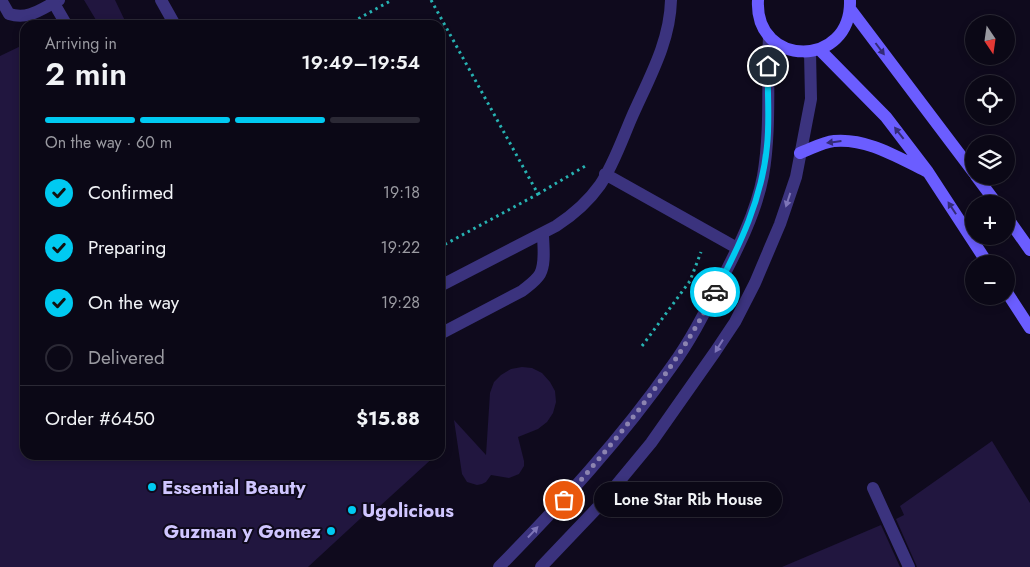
<!DOCTYPE html>
<meta charset="utf-8">
<style>
body{margin:0;font-family:Jost,sans-serif;background:#14111f;color:#f1f3f6;height:100vh;display:flex;flex-direction:column;font-size:19px;white-space:nowrap}
*{box-sizing:border-box;margin:0}
p{font-size:16px;color:#9a9aa1}
.icon{flex:none;width:28px;height:28px;fill:none;stroke:currentColor;stroke-width:2;stroke-linecap:round;stroke-linejoin:round}
.map{position:relative;flex:1;overflow:hidden}
.drawer{position:absolute;left:20px;top:20px;width:425px;height:440px;display:flex;flex-direction:column;background:#0b0816;border-radius:15px;box-shadow:0 2px 8px #0003,0 0 0 1px #2b2935}
.drawer>*{flex:none}
.needle{width:32px;rotate:167deg}
.buttons{position:absolute;left:965px;top:15px;display:grid;gap:10px}
.buttons a{display:grid;place-items:center;width:50px;height:50px;border-radius:50%;background:#0b0816;box-shadow:0 2px 8px #0003,0 0 0 1px #2b2935;font-size:25px}
.pin{position:absolute;display:grid;place-items:center;width:42px;height:42px;color:#fff;margin:-21px;border:2px solid #fff;border-radius:50%;box-shadow:0 1px 5px #0007}
.courier{position:absolute;display:grid;place-items:center;width:50px;height:50px;margin:-25px;border:4px solid #00caf1;border-radius:50%;background:#fff;color:#222;box-shadow:0 1px 6px #0007}
.bubble{position:absolute;height:35px;border-radius:18px;background:#0b0816;box-shadow:0 2px 8px #0003,0 0 0 1px #2b2935;font-size:16px;font-weight:600;line-height:35px;text-align:center}
.overview em{font-style:normal;font-weight:600}
.overview div{display:flex;flex-direction:column-reverse}
.overview{display:flex;align-items:center;justify-content:space-between;height:85px;padding:0 25px}
h1{font-size:32px;font-weight:600;line-height:38px}
.bar{display:grid;grid-template-columns:repeat(4,1fr);gap:8px 5px;align-content:center;height:60px;padding:0 25px}
.bar i{height:6px;border-radius:4px;background:#2b2935}
.bar .selected{background:#00caf1}
.bar p{grid-column:span 4}
.line{display:flex;align-items:center;gap:12px;padding:0 25px;border-top:1px solid #2b2935}
.line div{flex:1}
ol{padding:0 25px;list-style:none}
li{display:flex;align-items:center;gap:15px;height:55px}
li p{margin-inline-start:auto}
li .icon{padding:5px;border-radius:50%;background:#00caf1;color:#111;stroke-width:4}
li:last-child{color:#9a9aa1}
li i{width:28px;height:28px;border:2px solid #2b2935;border-radius:50%}
.map>svg:first-child{display:block}
.building{fill:#21163f}
.lines{fill:none;stroke-linecap:round;stroke-linejoin:round}
.path{stroke:#27b2b2;stroke-width:3;stroke-dasharray:2.5 4;stroke-linecap:butt}
.lane{stroke:#3b337e;stroke-width:12}
.street{stroke:#3b337e;stroke-width:12}
.secondary{stroke:#6b5dff;stroke-width:12}
.lane-bridge{stroke:#3b337e;stroke-width:12}
.oneway{fill:#342b77}
.oneway2{fill:#7e75b8}
.done{stroke:#8c84b0;stroke-width:5;stroke-dasharray:0 9}
.route{stroke:#00caf1;stroke-width:6}
.poi-dot{fill:#00caf1;stroke:#0f0a1d;stroke-width:2}
.labels{text-anchor:middle;stroke-width:4;stroke-linejoin:round;paint-order:stroke}
.poi-label{font-size:19px;font-weight:bold;fill:#d0c6ff;stroke:#0f0a1d;text-anchor:start}
</style>
<div class="map">
<svg width="1030" height="567" viewBox="0 0 1030 567">
<rect width="100%" height="100%" fill="#0f0a1d"/>
<path class="building" d="M84,0H115L127,25H99Z
M25,44V455H436L380,506H374L308,567H0V56Z
M522,367L532,368L542,373L550,382L555,391L556,402L553,413L547,422L538,429L518,437L524,461V466L519,474L509,478L491,475L486,482L482,484L477,485L467,482L462,474L454,420L486,455L490,393L494,382L501,375L511,369Z
M992,441L1030,503V567H917L896,519L904,515L900,506Z
M881,525L900,567H782Z"/>
<g class="lines">
<path class="path" d="M431,0L538,194L440,247
M347,25L392,0
M538,194L587,165
M642,346L690,281L701,252"/>
<path class="lane" d="M1,0L9,14C29,20 41,9 59,0
M161,0L175,25
M605,174L737,248
M440,286L556,226C573,215 588,202 600,185C613,166 622,140 631,119C648,80 670,43 671,0
M440,334L522,291C528,286 536,281 540,274C546,263 543,245 543,233
M873,488L909,567"/>
<path class="street" d="M499,567C561,504 621,439 672,366C691,340 706,310 721,281C738,248 756,213 763,176C771,130 767,83 769,36
M541,567L598,507L651,443L715,352L735,322L755,283L780,224L796,177L811,99L810,52"/>
<path class="secondary" d="M758,0C754,68 852,69 850,0
M851,10L974,173
M819,49L886,117L928,172L988,264
M800,153C811,149 823,142 834,141C867,138 897,157 926,171
M976,176L997,204
M1006,216L1030,250
M1006,291L1030,328"/>
<path class="lane-bridge" d="M52,0L66,24"/>
</g>
<defs><path id="oneway-solid" d="M-6-.8H1V-3.2L6.5 0L1 3.2V.8H-6Z" transform="scale(1.25)"/></defs>
<g class="oneway">
<use href="#oneway-solid" transform="translate(880 49) rotate(53)"/>
<use href="#oneway-solid" transform="translate(899 133) rotate(-128)"/>
<use href="#oneway-solid" transform="translate(834 142) rotate(173)"/>
<use href="#oneway-solid" transform="translate(952 208) rotate(-123)"/>
</g>
<g class="oneway2">
<use href="#oneway-solid" transform="translate(788 200) rotate(108)"/>
<use href="#oneway-solid" transform="translate(719 346) rotate(122)"/>
<use href="#oneway-solid" transform="translate(533 532) rotate(-47)"/>
</g>
<g class="lines">
<path class="done" d="M564,500C621,433 675,371 715,292"/>
<path class="route" d="M715,292C740,245 762,199 767,146C770,119 767,92 768,66"/>
</g>
<g class="poi-dot">
<circle cx="152" cy="487" r="5"/>
<circle cx="352" cy="510" r="5"/>
<circle cx="331" cy="531" r="5"/>
</g>
<g class="labels">
<g class="poi-label">
<text x="162" y="494">Essential Beauty</text>
<text x="362" y="517">Ugolicious</text>
<text x="321" y="538" text-anchor="end">Guzman y Gomez</text>
</g>
</g>
</svg>
<div class="buttons">
<a><svg class="needle" viewBox="-14 -14 28 28"><path d="M0-13l5 13h-10z" fill="#e53935"/><path d="M0 13l5-13h-10z" fill="#9a9aa1"/></svg></a>
<a><svg class="icon" aria-label="locate" viewBox="0 0 24 24"><circle cx="12" cy="12" r="6"/><path d="M12 2v4M12 18v4M2 12h4M18 12h4"/></svg></a>
<a><svg class="icon" aria-label="layers" viewBox="0 0 24 24"><path d="M12 4l9 5-9 5-9-5zM3 14l9 5 9-5"/></svg></a>
<a>+</a>
<a>−</a>
</div>
<div class="pin" style="left:564px;top:500px;background:#ea580c"><svg class="icon" aria-label="bag" viewBox="0 0 24 24"><path d="M5 8h14l-1 12H6zM9 8a3 3 0 0 1 6 0"/></svg></div>
<div class="pin" style="left:768px;top:66px;background:#1f2937"><svg class="icon" aria-label="home" viewBox="0 0 24 24"><path d="M3 11l9-7 9 7M6 9v11h12V9"/></svg></div>
<div class="courier" style="left:715px;top:292px"><svg class="icon" aria-label="car" viewBox="0 0 24 24"><path d="M5 17H2v-5l4-1 3-4h7l3 4 3 1v5h-3M9 17h6M6 11h13"/><circle cx="7" cy="17" r="2"/><circle cx="17" cy="17" r="2"/></svg></div>
<div class="bubble" style="left:594px;top:482px;width:188px">Lone Star Rib House</div>
<section class="drawer">
<div class="overview"><div><h1>2 min</h1><p>Arriving in</p></div><em>19:49–19:54</em></div>
<div class="bar"><i class="selected"></i><i class="selected"></i><i class="selected"></i><i></i><p>On the way · 60 m</p></div>
<ol>
<li><svg class="icon" aria-label="check" viewBox="0 0 24 24"><path d="M5 12l5 5 9-10"/></svg>Confirmed<p>19:18</p></li>
<li><svg class="icon" aria-label="check" viewBox="0 0 24 24"><path d="M5 12l5 5 9-10"/></svg>Preparing<p>19:22</p></li>
<li><svg class="icon" aria-label="check" viewBox="0 0 24 24"><path d="M5 12l5 5 9-10"/></svg>On the way<p>19:28</p></li>
<li><i></i>Delivered</li>
</ol>
<div class="line" style="height:65px"><div>Order #6450</div><b>$15.88</b></div>
</section>
</div>
